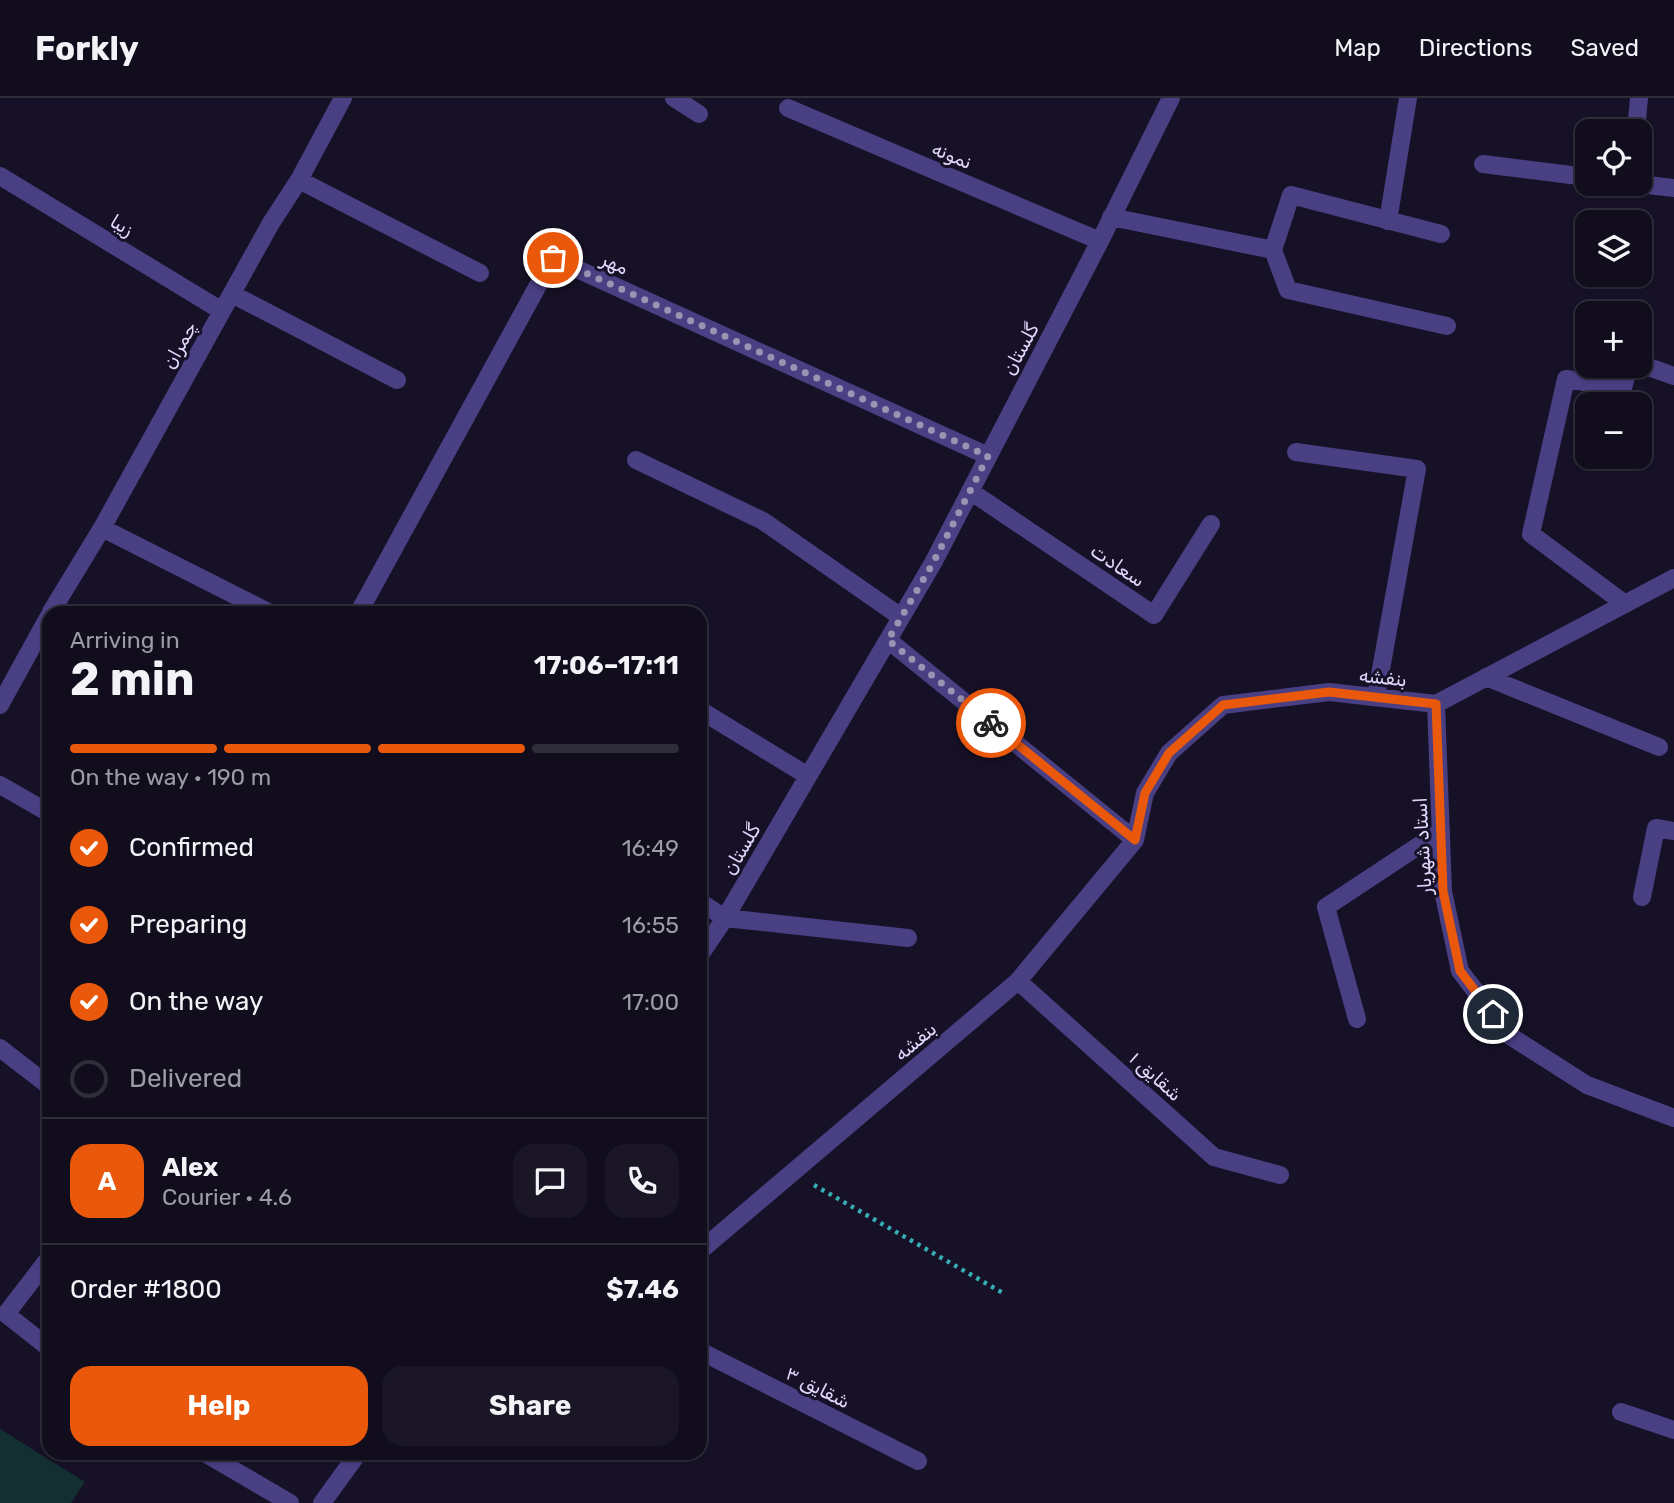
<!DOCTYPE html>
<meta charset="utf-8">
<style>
body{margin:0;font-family:Rubik,"Noto Sans Arabic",sans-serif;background:#1a1626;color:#f1f3f6;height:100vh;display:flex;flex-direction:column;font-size:26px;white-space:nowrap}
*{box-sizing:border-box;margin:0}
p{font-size:23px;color:#9c9ca4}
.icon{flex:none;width:38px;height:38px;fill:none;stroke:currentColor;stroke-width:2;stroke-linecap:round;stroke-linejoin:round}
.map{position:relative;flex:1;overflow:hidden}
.details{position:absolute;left:42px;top:508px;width:665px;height:854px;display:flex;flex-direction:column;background:#110d1d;border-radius:21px;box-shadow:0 2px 5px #0004,0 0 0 2px #302d3b}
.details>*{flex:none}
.fabs{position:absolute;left:1575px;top:21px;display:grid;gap:14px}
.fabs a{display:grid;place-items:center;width:77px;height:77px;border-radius:14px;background:#110d1d;box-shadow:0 2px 5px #0004,0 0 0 2px #302d3b;font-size:35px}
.pin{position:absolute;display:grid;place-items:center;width:60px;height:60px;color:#fff;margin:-30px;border:4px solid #fff;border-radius:50%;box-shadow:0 2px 7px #0007}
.courier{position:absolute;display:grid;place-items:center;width:70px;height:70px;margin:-35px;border:5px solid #ea580c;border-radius:50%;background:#fff;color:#222;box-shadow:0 2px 9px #0007}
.summary em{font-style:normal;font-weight:700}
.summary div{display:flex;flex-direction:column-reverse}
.summary{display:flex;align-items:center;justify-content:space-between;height:119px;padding:0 28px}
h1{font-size:46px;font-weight:700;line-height:52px}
.bar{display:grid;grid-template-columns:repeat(4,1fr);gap:10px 7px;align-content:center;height:84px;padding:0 28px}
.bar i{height:9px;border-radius:5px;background:#302d3b}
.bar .active{background:#ea580c}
.bar p{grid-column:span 4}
.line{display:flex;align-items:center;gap:18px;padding:0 28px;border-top:2px solid #302d3b}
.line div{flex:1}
.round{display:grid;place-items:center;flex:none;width:74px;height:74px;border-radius:21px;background:#1a1626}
ol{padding:0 28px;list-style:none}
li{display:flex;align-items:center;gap:21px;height:77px}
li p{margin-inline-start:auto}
li .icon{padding:7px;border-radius:50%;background:#ea580c;color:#fff;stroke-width:4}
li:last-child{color:#9c9ca4}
li i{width:38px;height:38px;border:4px solid #302d3b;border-radius:50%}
.primary-button{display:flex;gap:14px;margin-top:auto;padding:14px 28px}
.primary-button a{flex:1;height:80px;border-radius:21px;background:#ea580c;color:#fff;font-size:28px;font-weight:700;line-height:80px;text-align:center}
.primary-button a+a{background:#1a1626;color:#f1f3f6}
header{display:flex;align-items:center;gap:42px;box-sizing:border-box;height:98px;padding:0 35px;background:#110d1d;border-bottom:2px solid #302d3b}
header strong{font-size:33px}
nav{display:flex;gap:38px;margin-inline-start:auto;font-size:24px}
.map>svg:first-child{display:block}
.green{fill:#142f31}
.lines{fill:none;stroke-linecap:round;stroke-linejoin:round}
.path{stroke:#37adb4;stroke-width:4.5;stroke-dasharray:3.5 5;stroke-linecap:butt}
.minor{stroke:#493f83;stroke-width:18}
.done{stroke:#9a93b2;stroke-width:7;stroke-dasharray:0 12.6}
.route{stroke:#ea580c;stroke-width:9}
.labels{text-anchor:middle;stroke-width:6;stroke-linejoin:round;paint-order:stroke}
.street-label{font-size:19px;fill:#e1d9fd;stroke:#171127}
</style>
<header>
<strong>Forkly</strong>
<nav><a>Map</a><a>Directions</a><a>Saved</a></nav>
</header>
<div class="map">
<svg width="1674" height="1405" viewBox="0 0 1674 1405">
<rect width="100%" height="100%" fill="#171127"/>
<path class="green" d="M0,1331L85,1384L71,1405H0Z"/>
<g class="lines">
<path class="path" d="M814,1087L1003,1195"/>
<path class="minor" d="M674,0L699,16
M788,10L1100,143
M1636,33L1639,0
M1483,66L1587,79
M0,78L222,213
M299,82L480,175
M1639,86L1674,90
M1111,119L1273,152L1291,97L1441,136
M1388,123L1408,0
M1273,152L1288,192L1447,228
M232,196L397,282
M1640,266L1674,278
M1296,354L1417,371L1376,599
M636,362L763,423L901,519
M970,393L1154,517L1211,426
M102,430L268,514
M1625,506L1531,436L1566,281L1623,290L1629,268
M51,514L102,430L222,213L271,125L299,82L343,0
M359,514L553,160L988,358
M888,542L1135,742
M1486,579L1659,649
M1436,606L1443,793L1460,873L1510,938L1587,987L1674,1020
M0,607L49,518
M700,612L808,678
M0,687L49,715
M1642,799L1656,730L1674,733
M700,804L725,820L908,840
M700,857L725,820L933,465L1100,143L1171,0
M1018,883L1214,1059L1280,1077
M1357,921L1326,809L1441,733
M0,950L49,988
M700,1153L1018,883L1135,742L1145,695L1169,655L1223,607L1329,594L1436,606L1674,480
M49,1160L6,1216L49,1250
M700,1253L918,1363
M1621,1314L1674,1332
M203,1354L290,1405
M322,1405L359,1354"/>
</g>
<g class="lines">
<path class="done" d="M553,160L988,358L933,465L888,542L991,625"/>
<path class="route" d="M991,625L1135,742L1145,695L1169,655L1223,607L1329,594L1436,606L1443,793L1460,873L1493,916"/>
</g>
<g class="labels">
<g class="street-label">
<text transform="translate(952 57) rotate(23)" y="7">نمونه</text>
<text transform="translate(122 127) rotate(31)" y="7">زیبا</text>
<text transform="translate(615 165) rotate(24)" y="7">مهر</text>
<text transform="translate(179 247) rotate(-61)" y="7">چمران</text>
<text transform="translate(1020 251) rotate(-62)" y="7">گلستان</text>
<text transform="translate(1118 467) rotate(34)" y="7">سعادت</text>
<text transform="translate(1383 579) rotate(6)" y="7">بنفشه</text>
<text transform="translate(1422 748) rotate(-93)" y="7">استاد شهریار</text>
<text transform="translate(741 751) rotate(-60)" y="7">گلستان</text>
<text transform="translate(915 943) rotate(-40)" y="7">بنفشه</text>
<text transform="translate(1156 978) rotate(42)" y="7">شقایق ۱</text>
<text transform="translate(818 1289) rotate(27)" y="7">شقایق ۳</text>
</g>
</g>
</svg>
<div class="fabs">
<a><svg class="icon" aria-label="locate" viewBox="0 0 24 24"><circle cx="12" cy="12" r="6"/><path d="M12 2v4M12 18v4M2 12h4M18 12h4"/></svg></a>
<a><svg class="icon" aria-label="layers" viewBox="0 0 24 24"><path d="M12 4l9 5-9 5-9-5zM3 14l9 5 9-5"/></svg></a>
<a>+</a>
<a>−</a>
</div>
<div class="pin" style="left:553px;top:160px;background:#ea580c"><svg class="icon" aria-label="bag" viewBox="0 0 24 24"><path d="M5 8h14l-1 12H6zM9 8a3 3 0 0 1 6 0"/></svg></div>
<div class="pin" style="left:1493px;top:916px;background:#1f2937"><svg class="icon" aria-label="home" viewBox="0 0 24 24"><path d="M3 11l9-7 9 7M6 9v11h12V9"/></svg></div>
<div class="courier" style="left:991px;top:625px"><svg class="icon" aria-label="bike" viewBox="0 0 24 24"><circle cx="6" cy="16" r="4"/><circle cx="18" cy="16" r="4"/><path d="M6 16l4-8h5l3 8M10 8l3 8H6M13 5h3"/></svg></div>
<section class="details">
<div class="summary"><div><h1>2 min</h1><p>Arriving in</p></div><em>17:06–17:11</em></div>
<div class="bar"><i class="active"></i><i class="active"></i><i class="active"></i><i></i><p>On the way · 190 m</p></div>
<ol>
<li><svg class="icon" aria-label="check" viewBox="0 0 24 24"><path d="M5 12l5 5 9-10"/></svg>Confirmed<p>16:49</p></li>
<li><svg class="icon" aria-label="check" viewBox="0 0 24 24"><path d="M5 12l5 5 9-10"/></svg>Preparing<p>16:55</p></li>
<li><svg class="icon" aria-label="check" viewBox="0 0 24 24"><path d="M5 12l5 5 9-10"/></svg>On the way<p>17:00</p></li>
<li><i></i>Delivered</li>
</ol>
<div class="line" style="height:126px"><b class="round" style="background:#ea580c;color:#fff">A</b><div><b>Alex</b><p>Courier · 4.6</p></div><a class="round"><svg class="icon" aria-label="chat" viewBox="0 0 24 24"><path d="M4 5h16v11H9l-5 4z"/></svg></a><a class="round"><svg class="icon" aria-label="phone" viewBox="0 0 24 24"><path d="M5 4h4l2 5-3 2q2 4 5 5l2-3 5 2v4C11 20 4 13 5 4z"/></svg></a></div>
<div class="line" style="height:91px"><div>Order #1800</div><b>$7.46</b></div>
<div class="primary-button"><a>Help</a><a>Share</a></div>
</section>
</div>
